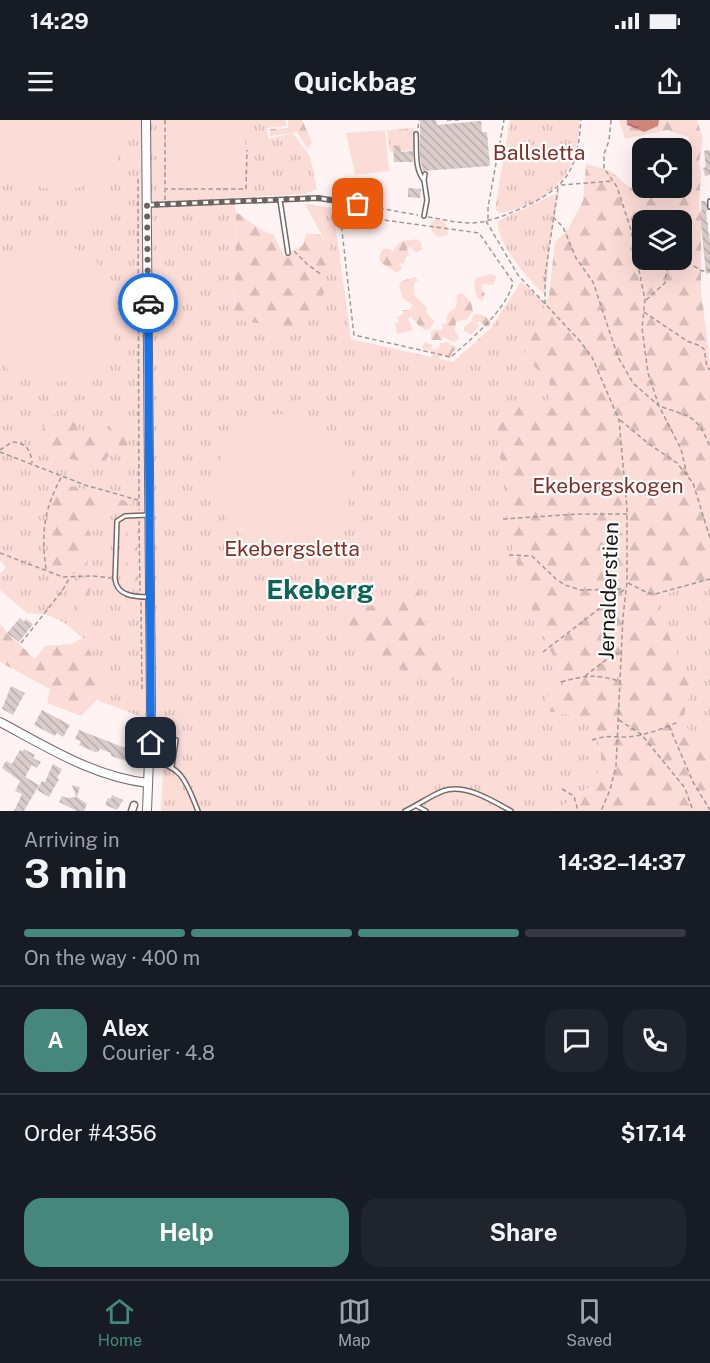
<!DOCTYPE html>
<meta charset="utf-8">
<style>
body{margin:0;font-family:"Public Sans",sans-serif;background:#20242c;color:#f1f3f6;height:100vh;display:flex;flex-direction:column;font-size:22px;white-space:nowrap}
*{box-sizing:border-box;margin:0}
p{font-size:20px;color:#9ea1a6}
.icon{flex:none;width:33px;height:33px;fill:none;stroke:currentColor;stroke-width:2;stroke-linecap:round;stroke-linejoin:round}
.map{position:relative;height:691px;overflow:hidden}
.details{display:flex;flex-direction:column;background:#171b24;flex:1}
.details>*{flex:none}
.fabs{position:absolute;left:632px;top:18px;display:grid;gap:12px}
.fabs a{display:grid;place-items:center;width:60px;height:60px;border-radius:12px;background:#171b24;box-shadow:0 6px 24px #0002;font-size:30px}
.pin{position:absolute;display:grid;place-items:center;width:51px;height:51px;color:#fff;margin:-26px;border-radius:12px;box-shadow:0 3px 9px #0006}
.courier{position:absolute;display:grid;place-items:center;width:60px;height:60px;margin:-30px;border:4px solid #1a73e8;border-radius:50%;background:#fff;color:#222;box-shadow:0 2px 8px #0007}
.head em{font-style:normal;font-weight:700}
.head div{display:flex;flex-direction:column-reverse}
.head{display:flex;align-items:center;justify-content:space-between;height:102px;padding:0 24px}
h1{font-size:39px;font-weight:700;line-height:45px}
.bar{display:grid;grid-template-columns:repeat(4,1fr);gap:9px 6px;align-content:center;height:72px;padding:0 24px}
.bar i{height:8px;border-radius:4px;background:#363941}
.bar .active{background:#45887b}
.bar p{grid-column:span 4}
.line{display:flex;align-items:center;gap:15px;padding:0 24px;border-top:2px solid #363941}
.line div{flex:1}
.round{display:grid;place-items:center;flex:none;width:63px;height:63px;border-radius:18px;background:#20242c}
.cta{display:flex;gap:12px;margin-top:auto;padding:12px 24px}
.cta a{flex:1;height:69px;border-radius:18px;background:#45887b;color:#fff;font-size:24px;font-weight:700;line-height:69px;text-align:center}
.cta a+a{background:#20242c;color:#f1f3f6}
.status{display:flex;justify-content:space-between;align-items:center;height:42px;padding:0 30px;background:#171b24;direction:ltr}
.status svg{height:16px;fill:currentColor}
header{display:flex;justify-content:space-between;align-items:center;height:78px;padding:0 24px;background:#171b24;font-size:27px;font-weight:700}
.menu{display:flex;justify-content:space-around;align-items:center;height:84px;border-top:2px solid #363941;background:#171b24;font-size:16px;color:#9ea1a6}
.menu a{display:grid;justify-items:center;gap:3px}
.menu .active{color:#45887b}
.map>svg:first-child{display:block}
.grass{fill:url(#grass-tufts)}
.forest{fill:url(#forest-firs);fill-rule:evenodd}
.pitch{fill:#fbdcd7}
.water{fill:url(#water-ripples)}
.building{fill:url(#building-back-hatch)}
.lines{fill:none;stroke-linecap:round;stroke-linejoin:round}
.service-casing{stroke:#756a68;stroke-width:6}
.minor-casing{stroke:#756a68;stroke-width:9}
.tertiary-casing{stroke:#756a68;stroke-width:10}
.path{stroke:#a19998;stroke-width:1.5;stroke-dasharray:4.5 3;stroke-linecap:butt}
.service{stroke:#fff;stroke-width:3}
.minor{stroke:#fff;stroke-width:6}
.tertiary{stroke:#fff;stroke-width:8}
.done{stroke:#6a6362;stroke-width:6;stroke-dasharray:0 10.8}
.route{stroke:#1a73e8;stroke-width:8}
.labels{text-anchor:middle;stroke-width:4.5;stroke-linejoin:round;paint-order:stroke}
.park-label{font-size:21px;fill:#852d24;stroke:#fff}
.street-label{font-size:21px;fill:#191514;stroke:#fff}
.district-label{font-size:27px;font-weight:bold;fill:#0c6558;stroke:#fff}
</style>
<div class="status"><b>14:29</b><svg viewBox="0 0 49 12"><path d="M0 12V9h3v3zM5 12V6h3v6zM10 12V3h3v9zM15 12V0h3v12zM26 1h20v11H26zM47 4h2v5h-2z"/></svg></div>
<header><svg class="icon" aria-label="menu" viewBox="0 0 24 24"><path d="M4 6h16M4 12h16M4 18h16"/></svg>Quickbag<svg class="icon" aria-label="share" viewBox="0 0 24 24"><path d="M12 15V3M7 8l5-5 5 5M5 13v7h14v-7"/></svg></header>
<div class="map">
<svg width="710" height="691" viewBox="0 0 710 691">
<defs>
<pattern id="grass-tufts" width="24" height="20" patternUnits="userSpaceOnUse" patternTransform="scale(1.5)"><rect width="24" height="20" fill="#fbdcd7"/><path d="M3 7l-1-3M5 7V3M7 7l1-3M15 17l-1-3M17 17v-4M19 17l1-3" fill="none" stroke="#d7bcb8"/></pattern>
<pattern id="forest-firs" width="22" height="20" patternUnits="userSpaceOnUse" patternTransform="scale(1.5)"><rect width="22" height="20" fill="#fbdcd7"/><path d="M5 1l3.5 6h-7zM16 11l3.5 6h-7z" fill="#d7bcb8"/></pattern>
<pattern id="water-ripples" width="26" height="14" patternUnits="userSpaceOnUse" patternTransform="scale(1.5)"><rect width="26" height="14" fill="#d0867b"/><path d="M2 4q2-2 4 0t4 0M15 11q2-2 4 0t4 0" fill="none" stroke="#a86c64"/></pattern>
<pattern id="building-back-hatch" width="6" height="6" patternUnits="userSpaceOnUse" patternTransform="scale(1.5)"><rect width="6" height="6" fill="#d9ccca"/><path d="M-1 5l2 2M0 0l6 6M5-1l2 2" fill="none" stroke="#baaead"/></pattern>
</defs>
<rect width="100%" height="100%" fill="#fff4f3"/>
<path class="grass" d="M0,0H286V6L267,8L268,19L293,13L310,37L317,69L305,74L233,78L236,92L234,199L329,128L305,84L333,88L351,219L453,242L491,208L521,162L546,184L524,237L549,260L551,281L520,286L496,306L512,426L524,472L565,563L558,571L547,576L551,592C566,594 580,595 593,604C595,615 602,630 601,642C598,667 574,680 553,691H161L165,606L97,580L109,567L83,518L63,502L48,495L27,493L0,470V454L6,447L0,440Z
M510,0H580C577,39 568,66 531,83C521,87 511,92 500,93L496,90V83Z
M414,8L416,30L390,32L387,10Z
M559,72L550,126L546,172L543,173C528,159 495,121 498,101Z
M710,460V618L693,619L683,600L691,568L657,487L658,476Z"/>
<path class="forest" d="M288,0H302L312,22L308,29L297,12L270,16V9L288,8Z
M619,0H697L703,19L699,42L701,52L699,86L708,103L701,106V170L710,241V460L658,476L657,487L691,568L683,600L693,619L710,618V691H553C574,680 598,667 601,641C602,630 595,615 593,604C580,595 566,594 551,592L544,583L547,576L558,571L565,563L524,472L512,426L496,306L520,286L551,280L549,260L524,237L549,175L555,122L568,109L583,81L586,44L611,51L626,65L652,77L654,68H681V34L693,30L688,17L667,10L625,19ZM642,100H681V140H642Z
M236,92C247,99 263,113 273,114L284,136L303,125L306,113L321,115L329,128L324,173L302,211L234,199Z
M436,100L443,101L446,105L448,115L437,117L431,109V104Z
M417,119L421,123L422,129L416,133L411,127L407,128L409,135L406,137L404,143L400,144L402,148L397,153L380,142V134L383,129H390L393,132C400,118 403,122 417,119Z
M490,154L497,156L493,165L483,164L482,169L485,175L482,181L477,178L474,164L476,158Z
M415,157L418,160L414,164V175L427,187L426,192L434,201L431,208L425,210L419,206L411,197L408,198L413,210L397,214L395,204L399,202L397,197L403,194L402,190H410L412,185L402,177L399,166L402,161Z
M462,173L471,182L473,191L467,199L456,202L455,210L459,219L454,222L443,217L442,220H431V212L435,209L440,210L443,208L442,204L447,203L446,198L450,191L456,188L457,175Z
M477,194L483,195L491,201L489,207H486L479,201L477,203L479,206L472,214L464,211V207L471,202L473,195Z
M425,222L432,225L431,230L439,228L440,223L449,222L450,225H454L457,228L452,233L451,238H446L443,234L438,240H433L430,230L422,229L423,223Z
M50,295L72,297L79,302L77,308L85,312L107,313L110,311L107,307L113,303L127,311V331H122L120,326L114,325L105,342L110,348L117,346L119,356L109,362L103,358L104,352L103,346L93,348C81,341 68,336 55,340L43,329C41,316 42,306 50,295Z
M64,365C87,368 109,378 132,382L129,386L101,387L98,395L90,399L88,409L93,419L85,453C76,454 65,455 57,450C44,441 46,394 52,381C55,375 60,370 64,365Z
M137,401L138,463H136L127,461L126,456V405Z
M83,458L90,462C90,474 90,485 82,494C72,486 73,471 76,460Z
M419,466L421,492L431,516L446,535L454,559L439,566L391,545L344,504L348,490L381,484L406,470Z
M0,503L7,513L35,539L45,526L71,524L83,518L109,567L81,596L47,583L50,569L0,542Z"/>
<path class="pitch" d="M0,0H128C130,58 61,92 17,54C11,49 2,40 0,32C0,23 0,10 0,0Z
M166,0H245V68H166Z
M385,10L389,51L355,55L346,13Z
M544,48L555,64L539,75L528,60Z
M68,72L111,73V107L67,106Z
M37,123C134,115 147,249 59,262C37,265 16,258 0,243V142L21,128Z
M216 362a68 68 0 1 1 136 0a68 68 0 1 1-136 0Z
M5,295L42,302L41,310L3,303Z"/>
<path class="water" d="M627,0H659L658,6L644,12L627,5Z"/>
<path class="building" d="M420,0H436L437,5L481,1L482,12H487L490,46L423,51L420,38Z
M400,25L401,32L413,31V42H394L393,26Z
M710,30V55L705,56L703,48L706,47L704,31Z
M408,68L421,69L420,78L408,77Z
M701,81H706L708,90L706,92L710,122V153L706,154L700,93L706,92L702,93Z
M20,498L24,502L26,499L33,504L19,522L7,513Z
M11,566L25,573L13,595L2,589Z
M42,590L70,605L63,617L57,613L55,616L34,605Z
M79,610L138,633L135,644L111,636V633L100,629L98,632H95L79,625L81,621L75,619Z
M24,629L35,635L33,638L41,642L37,648L32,645L25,657L39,665L24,691H14L22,674L15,671L20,661L2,648L6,641L12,644L20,630L23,631Z
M53,644L62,649L57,658L59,659L49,677L37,670L42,661L45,662Z
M72,665L80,667L77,677L87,684L84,691H77L59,682L62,676L67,678L76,677Z
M112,675L123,680L117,690L105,685L108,678L111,679Z"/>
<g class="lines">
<defs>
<path id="service" d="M416,14C417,28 414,49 424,60
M280,80L288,133
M710,81V87
M148,85L318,78L368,86
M424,96L427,80L424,60L425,54
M148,395L125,396L117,401L115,459C117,476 134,477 149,477
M150,641C183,645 187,664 198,691
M172,646L176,620
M417,686L426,691
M405,691C418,685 430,676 443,671C465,663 493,681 511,691"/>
<path id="minor" d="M132,691L134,685"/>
<path id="tertiary" d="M146,0L151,587L147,691
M0,602C47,627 94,657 148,663"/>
</defs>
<use href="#service" class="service-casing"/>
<use href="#minor" class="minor-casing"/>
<use href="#tertiary" class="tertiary-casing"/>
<path class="path" d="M165,0V69H246L247,30
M447,0H461
M611,0L609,21L604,34V48L617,67L631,110L645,180L642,208L648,253L659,286C690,297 697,294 710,327
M418,8L419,0
M138,59L139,390
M561,65L613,61
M165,80V70
M372,87L418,95
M340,94L479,113L513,162C507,190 471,219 451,237L354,215Z
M428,97C442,99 456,103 470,103C485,103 501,97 515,91C565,69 577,55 581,0
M553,97L563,107L576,138L593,162L618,237L633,263L659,286L681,329L687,355
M488,99V87L504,0
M486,101L518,155L579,220L592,237L619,300L627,389V462L623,497L616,646L610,670L601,691
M632,110L642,118
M294,131L307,144L322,155
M681,138L702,151L710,150
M646,180L665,163C666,150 668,145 680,140
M545,184V156L558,68
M644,192L687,221L698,225L704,229L707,247L710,250
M620,300L649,324L677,343L693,363L710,418
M0,330L12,322C26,322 31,331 32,343
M0,332L85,365L138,380
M503,399L577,394H627
M139,401L140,471
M0,433L63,457L93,456L111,458
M509,435L532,436L556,459L565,465L581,470L625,469
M46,449C41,412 44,389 62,356
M628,463L648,473L655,474L710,459
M141,482L142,571
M21,523L62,471L69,459
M543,532L625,469
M585,556L611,536L621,532
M561,562C587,555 594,554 619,561
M619,600L641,614L685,668L693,691
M669,606L693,662L710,690
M592,620C608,615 611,617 626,617C644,616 662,609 678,602
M562,669L574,676L578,691"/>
<use href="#service" class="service"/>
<use href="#minor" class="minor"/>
<use href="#tertiary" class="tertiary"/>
</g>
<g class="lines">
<path class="done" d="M148,183L147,85L318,78L358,84"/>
<path class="route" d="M148,183L151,623"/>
</g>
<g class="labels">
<g class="park-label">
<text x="539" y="40">Ballsletta</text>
<text x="608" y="373">Ekebergskogen</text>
<text x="292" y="436">Ekebergsletta</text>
</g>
<g class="street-label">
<text transform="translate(609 471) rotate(-88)" y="7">Jernalderstien</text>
</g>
<g class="district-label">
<text x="320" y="479">Ekeberg</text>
</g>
</g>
</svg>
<div class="fabs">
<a><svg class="icon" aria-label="locate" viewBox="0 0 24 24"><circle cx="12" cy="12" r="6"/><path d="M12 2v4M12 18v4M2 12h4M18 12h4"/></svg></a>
<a><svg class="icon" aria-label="layers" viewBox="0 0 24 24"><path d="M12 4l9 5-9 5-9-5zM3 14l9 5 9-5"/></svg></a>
</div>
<div class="pin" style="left:358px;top:84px;background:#ea580c"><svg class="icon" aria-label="bag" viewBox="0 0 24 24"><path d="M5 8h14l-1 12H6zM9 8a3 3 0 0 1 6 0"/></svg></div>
<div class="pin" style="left:151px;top:623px;background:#1f2937"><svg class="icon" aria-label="home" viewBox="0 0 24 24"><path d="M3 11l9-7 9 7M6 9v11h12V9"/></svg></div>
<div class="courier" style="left:148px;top:183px"><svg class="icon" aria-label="car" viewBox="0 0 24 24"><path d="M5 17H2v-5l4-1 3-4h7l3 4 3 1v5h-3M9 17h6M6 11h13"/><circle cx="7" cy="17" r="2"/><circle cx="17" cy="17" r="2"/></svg></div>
</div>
<section class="details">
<div class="head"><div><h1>3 min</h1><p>Arriving in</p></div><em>14:32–14:37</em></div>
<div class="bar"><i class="active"></i><i class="active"></i><i class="active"></i><i></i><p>On the way · 400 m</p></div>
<div class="line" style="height:108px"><b class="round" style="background:#45887b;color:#fff">A</b><div><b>Alex</b><p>Courier · 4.8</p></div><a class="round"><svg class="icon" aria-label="chat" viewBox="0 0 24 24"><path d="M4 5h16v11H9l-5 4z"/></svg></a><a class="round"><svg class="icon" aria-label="phone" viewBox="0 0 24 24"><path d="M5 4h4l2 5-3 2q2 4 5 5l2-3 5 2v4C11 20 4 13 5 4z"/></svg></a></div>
<div class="line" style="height:78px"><div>Order #4356</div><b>$17.14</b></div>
<div class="cta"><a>Help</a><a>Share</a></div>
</section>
<nav class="menu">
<a class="active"><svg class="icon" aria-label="home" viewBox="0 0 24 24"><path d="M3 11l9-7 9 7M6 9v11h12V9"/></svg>Home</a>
<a><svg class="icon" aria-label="map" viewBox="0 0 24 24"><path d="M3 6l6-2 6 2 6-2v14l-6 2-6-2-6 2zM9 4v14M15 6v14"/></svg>Map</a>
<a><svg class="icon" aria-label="saved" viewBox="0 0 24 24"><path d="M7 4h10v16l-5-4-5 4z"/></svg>Saved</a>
</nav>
